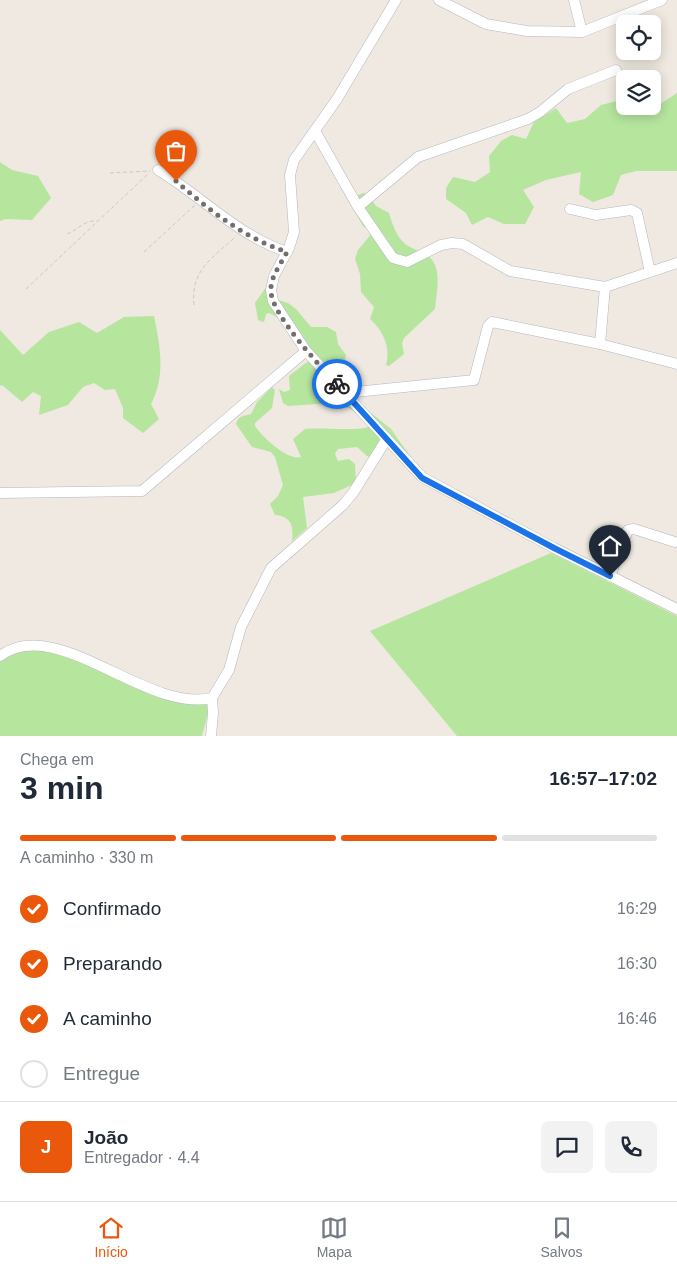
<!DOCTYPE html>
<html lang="pt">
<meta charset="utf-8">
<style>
body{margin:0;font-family:Arial,sans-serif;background:#f2f2f3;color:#1f2937;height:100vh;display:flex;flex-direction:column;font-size:19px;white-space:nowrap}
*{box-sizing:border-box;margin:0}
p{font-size:16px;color:#747a83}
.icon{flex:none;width:28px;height:28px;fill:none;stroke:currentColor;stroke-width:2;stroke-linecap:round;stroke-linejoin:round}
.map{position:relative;height:736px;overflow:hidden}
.sheet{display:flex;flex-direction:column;background:#fff;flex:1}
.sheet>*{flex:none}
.fabs{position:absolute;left:616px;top:15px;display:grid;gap:10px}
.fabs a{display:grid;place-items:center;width:45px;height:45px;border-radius:8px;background:#fff;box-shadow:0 2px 12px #0003;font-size:25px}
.pin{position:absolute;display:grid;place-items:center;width:42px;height:42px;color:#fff;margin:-51px -21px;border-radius:50% 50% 50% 0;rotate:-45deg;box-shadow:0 0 5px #0007}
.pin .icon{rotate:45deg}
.courier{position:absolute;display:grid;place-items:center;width:50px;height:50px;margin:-25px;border:4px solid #1a73e8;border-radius:50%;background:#fff;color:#222;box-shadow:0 1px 6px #0007}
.summary em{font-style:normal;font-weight:700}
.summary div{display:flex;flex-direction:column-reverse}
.summary{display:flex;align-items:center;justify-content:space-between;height:85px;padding:0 20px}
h1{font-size:32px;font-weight:700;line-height:38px}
.bar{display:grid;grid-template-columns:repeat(4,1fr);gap:8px 5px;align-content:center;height:60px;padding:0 20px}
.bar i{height:6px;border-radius:4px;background:#e0e1e3}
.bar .on{background:#ea580c}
.bar p{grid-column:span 4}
.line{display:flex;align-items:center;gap:12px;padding:0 20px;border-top:1px solid #e0e1e3}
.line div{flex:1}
.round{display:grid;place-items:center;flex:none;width:52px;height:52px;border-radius:8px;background:#f2f2f3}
ol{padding:0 20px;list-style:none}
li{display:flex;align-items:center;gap:15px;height:55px}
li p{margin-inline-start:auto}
li .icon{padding:5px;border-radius:50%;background:#ea580c;color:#fff;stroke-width:4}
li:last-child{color:#747a83}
li i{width:28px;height:28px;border:2px solid #e0e1e3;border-radius:50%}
.tabs{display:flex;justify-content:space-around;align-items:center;height:70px;border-top:1px solid #e0e1e3;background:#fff;font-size:14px;color:#747a83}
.tabs a{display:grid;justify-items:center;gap:2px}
.tabs .on{color:#ea580c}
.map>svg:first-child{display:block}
.green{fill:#b6e59e}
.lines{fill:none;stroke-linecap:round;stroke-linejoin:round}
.minor-casing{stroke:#b4b7c1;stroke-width:11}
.path{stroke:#c9c9c9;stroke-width:1;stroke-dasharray:4 2.5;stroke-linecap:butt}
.minor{stroke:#fff;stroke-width:10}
.done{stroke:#726f6d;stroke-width:5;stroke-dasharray:0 9}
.route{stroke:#1a73e8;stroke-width:6}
</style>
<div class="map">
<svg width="677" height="736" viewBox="0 0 677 736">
<rect width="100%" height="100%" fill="#efe9e1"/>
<path class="green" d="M677,93V171H636L621,175L613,195L593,202L579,194L581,172L546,180L523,190L534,207L525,224H504L488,217L472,225L466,213L446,199V188L453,177L475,182L490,172L489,156L501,141L512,135L526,139L534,122L556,108L567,123L585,119L601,105L625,99V106H652L653,104L657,106Z
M0,162L12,170L38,176L51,198L32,220L6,219L0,221Z
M341,188L354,197L363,193L367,194L376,206L389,213C392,223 396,236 405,244C414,251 428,251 434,263C441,276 436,295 435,309L404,338L402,343L404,354L389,366L386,365C391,348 383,330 370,319L374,307L361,292L360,274L355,259L358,250L373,232L363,226Z
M267,286L278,300L288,303L296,309L311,327H327L336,332L338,344L346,355L343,369L346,393L391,429L410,456H405L382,445L373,458L367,456L357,447L338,449L335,454L338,461L349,459L355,464L356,483L334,493L303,497L307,528L292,541C294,526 291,516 275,515L270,504L278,496L283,485L275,457L271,452L252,447L236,424C238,416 243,416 251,414L257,402L272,387L275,390L272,408L255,423V426C262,437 288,461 301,457L293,439L305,429C318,427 362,432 370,426L369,423L349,408L317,404L288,406L283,403L279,389L284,392L290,390L289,376L311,359L286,322L269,313L266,314L264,322L258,320L255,303Z
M154,316C160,346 166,375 151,404L159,419L143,433L123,418V408L115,389L105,390L94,383L83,387L68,405L39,415L41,396L33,392L22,402L2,385L0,386V330L23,355L49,332L79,322L97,333L124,317Z
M551,553L677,616V736H457L370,631Z
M48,648L153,691L212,698L202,736H0V656L5,652Z"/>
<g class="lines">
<defs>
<path id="minor" d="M396,0L337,99L294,160L290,175L294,232L289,248L274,276L271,290L273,301L306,351L422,477L554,548L677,609
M439,0L486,24L527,31L582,32L662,0
M574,0L582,32
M315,131L358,207L393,258L407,262L441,245L452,243L463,244L510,271L605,287L677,263
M158,170C203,197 235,234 287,252
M358,207L418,157L528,119L540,112L568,89L616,70
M570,209L596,215L631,210L637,213L650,272
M605,287L600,344L677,364
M345,393L474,380L488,326L492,322L600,344
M0,493L142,491L306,351
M610,576L628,530L634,529L675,542
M0,656C58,614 145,713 212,698L229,670L241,627L271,568L343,505L353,493L386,440
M211,736L213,713L212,698"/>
</defs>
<use href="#minor" class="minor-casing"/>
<path class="path" d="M110,173L150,171
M67,234C78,230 84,220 97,221
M144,252L195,205
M26,289L149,173
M194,305C190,270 213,258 236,236"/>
<use href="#minor" class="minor"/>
</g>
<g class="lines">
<path class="done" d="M176,181C209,210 244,238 287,252C281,264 270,277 271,291C271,314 320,366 337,384"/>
<path class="route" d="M337,384L422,478L554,548L610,576"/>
</g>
</svg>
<div class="fabs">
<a><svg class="icon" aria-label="locate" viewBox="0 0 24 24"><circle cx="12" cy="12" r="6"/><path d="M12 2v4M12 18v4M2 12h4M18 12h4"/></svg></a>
<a><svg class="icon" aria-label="layers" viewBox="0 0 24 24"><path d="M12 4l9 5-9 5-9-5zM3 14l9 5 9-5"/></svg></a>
</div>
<div class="pin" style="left:176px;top:181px;background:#ea580c"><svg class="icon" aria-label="bag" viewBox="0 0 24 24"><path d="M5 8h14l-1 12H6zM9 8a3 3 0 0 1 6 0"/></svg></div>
<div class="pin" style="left:610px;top:576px;background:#1f2937"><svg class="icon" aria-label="home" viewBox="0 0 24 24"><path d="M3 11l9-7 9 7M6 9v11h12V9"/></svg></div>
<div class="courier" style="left:337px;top:384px"><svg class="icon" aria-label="bike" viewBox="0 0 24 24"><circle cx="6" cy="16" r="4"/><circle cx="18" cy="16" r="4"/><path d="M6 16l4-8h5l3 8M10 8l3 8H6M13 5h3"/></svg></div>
</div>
<section class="sheet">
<div class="summary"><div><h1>3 min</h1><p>Chega em</p></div><em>16:57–17:02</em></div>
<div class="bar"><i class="on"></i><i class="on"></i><i class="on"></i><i></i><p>A caminho · 330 m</p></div>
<ol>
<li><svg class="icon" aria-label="check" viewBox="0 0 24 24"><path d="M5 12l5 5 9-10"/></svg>Confirmado<p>16:29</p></li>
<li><svg class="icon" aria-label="check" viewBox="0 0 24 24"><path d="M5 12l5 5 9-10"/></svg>Preparando<p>16:30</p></li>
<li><svg class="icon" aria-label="check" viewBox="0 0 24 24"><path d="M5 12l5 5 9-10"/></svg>A caminho<p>16:46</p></li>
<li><i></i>Entregue</li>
</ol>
<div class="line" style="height:90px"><b class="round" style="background:#ea580c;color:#fff">J</b><div><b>João</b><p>Entregador · 4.4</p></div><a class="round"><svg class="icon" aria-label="chat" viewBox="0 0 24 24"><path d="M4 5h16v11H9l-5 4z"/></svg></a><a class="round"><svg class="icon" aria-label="phone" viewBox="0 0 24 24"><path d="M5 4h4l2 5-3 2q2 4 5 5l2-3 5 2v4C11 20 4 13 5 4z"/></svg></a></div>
</section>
<nav class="tabs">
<a class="on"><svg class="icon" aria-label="home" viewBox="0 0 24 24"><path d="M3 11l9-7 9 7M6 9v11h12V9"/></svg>Início</a>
<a><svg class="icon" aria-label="map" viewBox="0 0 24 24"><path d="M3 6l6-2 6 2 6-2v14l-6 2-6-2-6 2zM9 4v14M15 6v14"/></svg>Mapa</a>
<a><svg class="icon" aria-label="saved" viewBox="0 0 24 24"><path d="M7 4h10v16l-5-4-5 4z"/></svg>Salvos</a>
</nav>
